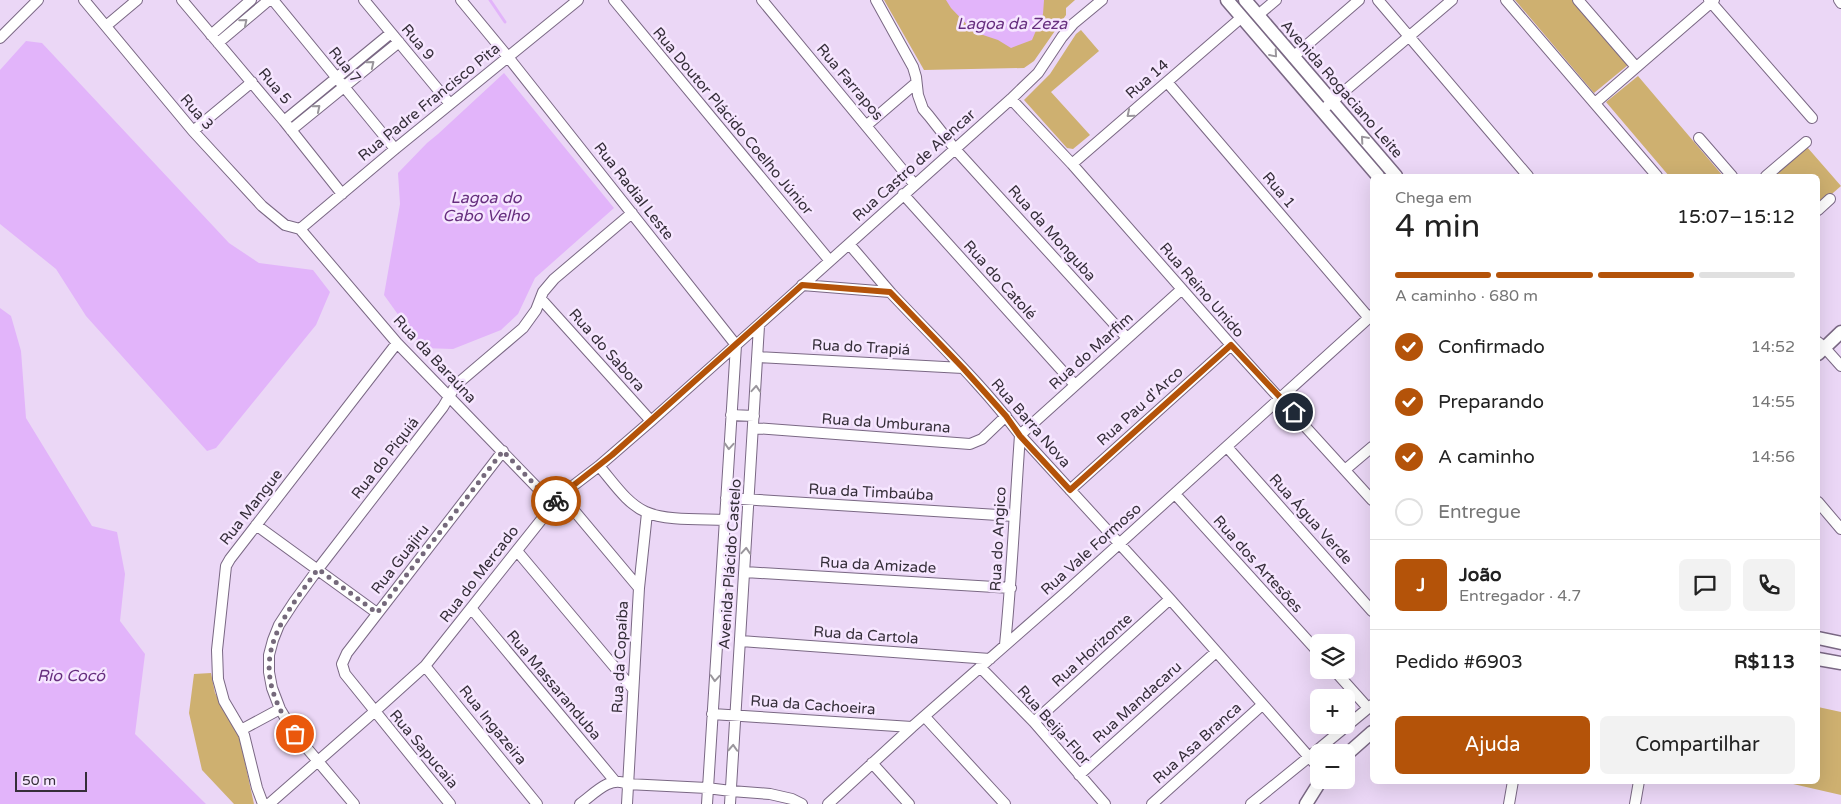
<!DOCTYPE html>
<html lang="pt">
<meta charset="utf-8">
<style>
body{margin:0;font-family:"Varela Round",sans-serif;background:#f2f2f2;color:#222;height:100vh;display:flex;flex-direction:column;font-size:19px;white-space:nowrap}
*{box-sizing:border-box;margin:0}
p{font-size:16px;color:#767676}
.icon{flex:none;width:28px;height:28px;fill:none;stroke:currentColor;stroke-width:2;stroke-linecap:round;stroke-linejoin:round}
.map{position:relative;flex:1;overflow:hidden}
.sheet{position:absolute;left:1370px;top:174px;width:450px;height:610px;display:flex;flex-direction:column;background:#fff;border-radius:8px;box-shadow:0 5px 20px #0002}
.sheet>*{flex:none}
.controls{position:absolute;left:1310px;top:634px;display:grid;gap:10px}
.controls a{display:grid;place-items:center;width:45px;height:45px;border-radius:8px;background:#fff;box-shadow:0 5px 20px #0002;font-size:25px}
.scale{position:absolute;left:15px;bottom:12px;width:72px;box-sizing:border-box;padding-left:5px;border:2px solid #352e39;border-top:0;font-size:14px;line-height:18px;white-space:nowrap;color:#352e39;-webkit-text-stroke:4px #f6e6ff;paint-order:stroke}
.pin{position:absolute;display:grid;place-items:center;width:42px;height:42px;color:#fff;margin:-21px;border:2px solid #fff;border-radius:50%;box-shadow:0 1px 5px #0007}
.courier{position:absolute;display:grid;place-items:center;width:50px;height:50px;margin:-25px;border:4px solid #b45309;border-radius:50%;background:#fff;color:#222;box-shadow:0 1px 6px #0007}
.head em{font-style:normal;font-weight:600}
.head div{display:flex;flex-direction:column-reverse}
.head{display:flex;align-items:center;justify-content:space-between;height:85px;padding:0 25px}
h1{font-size:32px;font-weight:600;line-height:38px}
.bar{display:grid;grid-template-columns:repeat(4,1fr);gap:8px 5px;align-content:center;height:60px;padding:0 25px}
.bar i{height:6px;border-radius:4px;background:#e0e0e0}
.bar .current{background:#b45309}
.bar p{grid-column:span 4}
.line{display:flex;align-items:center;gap:12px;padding:0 25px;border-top:1px solid #e0e0e0}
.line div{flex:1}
.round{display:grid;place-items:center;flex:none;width:52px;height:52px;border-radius:8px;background:#f2f2f2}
ol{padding:0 25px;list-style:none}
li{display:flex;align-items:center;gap:15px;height:55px}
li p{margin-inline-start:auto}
li .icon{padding:5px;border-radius:50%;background:#b45309;color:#fff;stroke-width:4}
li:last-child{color:#767676}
li i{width:28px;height:28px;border:2px solid #e0e0e0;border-radius:50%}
.action{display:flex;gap:10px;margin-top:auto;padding:10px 25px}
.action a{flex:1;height:58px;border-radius:8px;background:#b45309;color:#fff;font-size:20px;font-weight:600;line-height:58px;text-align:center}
.action a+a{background:#f2f2f2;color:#222}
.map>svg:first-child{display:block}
.green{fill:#ceb070}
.water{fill:#e2b4fa}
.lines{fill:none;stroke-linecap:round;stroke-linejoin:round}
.stream{stroke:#e2b4fa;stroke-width:3}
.minor-casing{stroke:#7a6884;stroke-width:12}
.major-casing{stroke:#7a6884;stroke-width:15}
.minor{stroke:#fff;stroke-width:10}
.major{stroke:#fff;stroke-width:12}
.oneway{stroke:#9a969c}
.done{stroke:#75697b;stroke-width:5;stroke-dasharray:0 9}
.route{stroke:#b45309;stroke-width:6}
.labels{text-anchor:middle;stroke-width:5;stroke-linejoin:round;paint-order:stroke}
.street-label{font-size:15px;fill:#352e39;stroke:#f6e6ff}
.water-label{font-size:16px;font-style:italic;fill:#662e7e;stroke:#f6e6ff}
</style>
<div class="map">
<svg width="1841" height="804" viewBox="0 0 1841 804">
<rect width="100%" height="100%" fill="#ebd7f6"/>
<path class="green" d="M884,0H1075L1066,8V15L1034,61L1024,68L924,70Z
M1515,0H1572L1628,65L1594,93Z
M1081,30L1099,51L1051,92L1090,135L1073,149L1067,148L1024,100L1050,74L1076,34Z
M1638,76L1723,176H1669L1606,102Z
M1807,147L1841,186L1818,206V176H1773Z
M211,673L215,693L239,735L254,804H234L202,770L189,713L194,674Z
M1818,707L1841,712V795L1780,781H1818Z"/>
<path class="water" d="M946,0H1044L1043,14L1032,40L1011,48L998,40L974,32L951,8Z
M26,41L42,43L229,243L259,263L313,270L330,292L316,325L216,448L207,451L86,316L56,269L0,224V70Z
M504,73L614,208L535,278L518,314L501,330L453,349L422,348L384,295L400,204L398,173L427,143L438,134Z
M0,308L11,316L21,351L26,418L92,526L117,532L125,574L120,621L145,654L135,734L206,804H0Z"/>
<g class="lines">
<path class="stream" d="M490,0L505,22"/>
<defs>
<path id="minor" d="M84,0L193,131L262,206L285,225L300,229
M182,0L284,121L342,194
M273,0L395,149
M364,0L450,104
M461,0L508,57L736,345
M614,0L830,261
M762,0L915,185
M876,0L913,67L916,77L918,95L923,109L929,116L955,149L1127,338
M1378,0L1528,176
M1506,0L1657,176
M1578,0L1636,67
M1709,0L1812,118
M1839,0L1841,3
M1258,15L1276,0
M106,26L137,0
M211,35L251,0
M0,38L38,0
M218,43L269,0
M1293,57L1359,0
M1167,82L1369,318
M1011,99L1072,164L1231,345L1372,500
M1595,103L1714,0
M1327,106L1452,0
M284,121L391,33
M867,125L916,83
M291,130L399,42
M193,131L252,82
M1699,138L1732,176
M1072,164L1242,17
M1766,176L1806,142
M903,194L1075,385
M1818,210L1830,199
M300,229L397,343L553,504
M300,229L395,149L578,0
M849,244C863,260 877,277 891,293C935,340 982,384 1020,435L1170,599L1309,757L1372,705
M802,285L890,292
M541,299L651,421
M1818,342L1824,347L1841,366
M758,357L963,368
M731,415L754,416
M754,428L970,444L982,439L1006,416
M1227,447L1372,611
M599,466C613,482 627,504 646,512C665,521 703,519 724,520
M1346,469L1372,447
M1070,490L1231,345
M1175,494L1319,653
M561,495L639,588
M726,498L1014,516
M1818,502L1841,529
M256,525L377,613
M517,551L633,689
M745,572L1011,588
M471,608L614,780
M741,641L990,659
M1005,645C1012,575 1015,505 1020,435L1182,289
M425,666L537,804
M980,667L1034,722L1105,804
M1334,670L1368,708
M712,714L912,727
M925,717L1005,804
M1034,722L1170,599
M241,730L280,709
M872,763L909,804
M1079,775L1216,652
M263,804L257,788L244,735L224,701L218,679L217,650L226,566L230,559L397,343
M269,804L374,712L425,666L561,495L599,466L651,421L1011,99L1038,73L1062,37L1073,24L1102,0
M354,804L295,734L280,709L272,688L269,672V655L273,640L279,625L294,602L318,569L443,407L456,385L523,328L536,310L543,292L554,279L632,213
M450,804L345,674L342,664L347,653L503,451
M580,804C594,794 610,775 627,784L707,788L731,791L770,794L792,799L802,804
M627,804L639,588L647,513
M707,804L736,345
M730,804L759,326
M828,804L912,727L1066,592L1372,315
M1152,804L1262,705
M1251,804L1309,757L1319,768
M1509,804L1513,781
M1635,804L1639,781"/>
<path id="major" d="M1227,0L1378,176
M1245,0L1396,176
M1818,354L1841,332
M1818,638L1841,643
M1818,659L1841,663
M1346,755L1372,732
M1306,804L1321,780"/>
</defs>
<use href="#minor" class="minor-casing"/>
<use href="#major" class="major-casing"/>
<use href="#minor" class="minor"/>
<use href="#major" class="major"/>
</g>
<defs><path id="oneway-chevron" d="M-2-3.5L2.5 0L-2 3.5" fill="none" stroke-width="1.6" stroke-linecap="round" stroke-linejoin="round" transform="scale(1.25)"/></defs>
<g class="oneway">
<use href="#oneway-chevron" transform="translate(244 22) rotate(-40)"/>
<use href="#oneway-chevron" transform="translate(1274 54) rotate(49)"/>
<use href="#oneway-chevron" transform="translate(371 64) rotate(-39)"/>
<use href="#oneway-chevron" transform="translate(317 108) rotate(-40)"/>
<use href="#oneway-chevron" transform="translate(1130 114) rotate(140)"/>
<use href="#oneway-chevron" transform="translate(1364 139) rotate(-131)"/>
<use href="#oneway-chevron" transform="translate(756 389) rotate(-86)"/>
<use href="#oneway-chevron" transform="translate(729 446) rotate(94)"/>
<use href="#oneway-chevron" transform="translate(746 551) rotate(-86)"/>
<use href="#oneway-chevron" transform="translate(715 678) rotate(94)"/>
<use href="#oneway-chevron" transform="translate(733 748) rotate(-87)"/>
</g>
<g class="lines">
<path class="done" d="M295,734C246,664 274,629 318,569L377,613L503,451L553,504L556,501"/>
<path class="route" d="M556,501L561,495L612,455L802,285L890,292L963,368L1006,416L1020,436L1070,490L1231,345L1294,412"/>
</g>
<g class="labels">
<g class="street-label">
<text transform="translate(418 42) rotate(50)" y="5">Rua 9</text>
<text transform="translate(345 65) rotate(51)" y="5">Rua 7</text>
<text transform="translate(1147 79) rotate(-41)" y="5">Rua 14</text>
<text transform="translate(850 82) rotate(50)" y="5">Rua Farrapos</text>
<text transform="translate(275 86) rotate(50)" y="5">Rua 5</text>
<text transform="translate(1342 89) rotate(49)" y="5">Avenida Rogaciano Leite</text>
<text transform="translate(429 102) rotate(-39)" y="5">Rua Padre Francisco Pita</text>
<text transform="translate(197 112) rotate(49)" y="5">Rua 3</text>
<text transform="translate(733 121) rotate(50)" y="5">Rua Doutor Plácido Coelho Júnior</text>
<text transform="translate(914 165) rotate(-42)" y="5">Rua Castro de Alencar</text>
<text transform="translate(1279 190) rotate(50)" y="5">Rua 1</text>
<text transform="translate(634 191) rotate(52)" y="5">Rua Radial Leste</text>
<text transform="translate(1052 233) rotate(48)" y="5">Rua da Monguba</text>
<text transform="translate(1000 280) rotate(48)" y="5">Rua do Catolé</text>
<text transform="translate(1202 290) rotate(49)" y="5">Rua Reino Unido</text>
<text transform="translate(861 347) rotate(3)" y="5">Rua do Trapiá</text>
<text transform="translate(607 350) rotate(48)" y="5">Rua do Sabora</text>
<text transform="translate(1091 351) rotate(-42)" y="5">Rua do Marfim</text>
<text transform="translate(435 359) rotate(47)" y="5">Rua da Baraúna</text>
<text transform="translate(1140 406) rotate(-42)" y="5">Rua Pau d'Arco</text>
<text transform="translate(886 423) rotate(4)" y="5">Rua da Umburana</text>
<text transform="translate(1031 423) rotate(49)" y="5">Rua Barra Nova</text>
<text transform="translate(385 458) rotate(-52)" y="5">Rua do Piquiá</text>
<text transform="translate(871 492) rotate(3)" y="5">Rua da Timbaúba</text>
<text transform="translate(251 507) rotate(-52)" y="5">Rua Mangue</text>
<text transform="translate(1311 519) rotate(48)" y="5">Rua Água Verde</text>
<text transform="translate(998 539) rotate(-87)" y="5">Rua do Angico</text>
<text transform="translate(1091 549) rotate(-42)" y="5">Rua Vale Formoso</text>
<text transform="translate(400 559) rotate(-52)" y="5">Rua Guajiru</text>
<text transform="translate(730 564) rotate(-86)" y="5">Avenida Plácido Castelo</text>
<text transform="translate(1258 564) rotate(48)" y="5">Rua dos Artesões</text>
<text transform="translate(878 565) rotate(3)" y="5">Rua da Amizade</text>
<text transform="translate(479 574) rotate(-52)" y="5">Rua do Mercado</text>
<text transform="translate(866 635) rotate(4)" y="5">Rua da Cartola</text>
<text transform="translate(1092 650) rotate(-42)" y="5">Rua Horizonte</text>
<text transform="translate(620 657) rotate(-87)" y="5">Rua da Copaíba</text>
<text transform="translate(554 685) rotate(50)" y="5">Rua Massaranduba</text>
<text transform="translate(1137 702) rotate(-42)" y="5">Rua Mandacaru</text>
<text transform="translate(813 705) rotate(4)" y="5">Rua da Cachoeira</text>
<text transform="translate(493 725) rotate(51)" y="5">Rua Ingazeira</text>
<text transform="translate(1054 725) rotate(48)" y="5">Rua Beija-Flor</text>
<text transform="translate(1197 743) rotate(-42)" y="5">Rua Asa Branca</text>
<text transform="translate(424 749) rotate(50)" y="5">Rua Sapucaia</text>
</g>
<g class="water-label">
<text x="1012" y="29">Lagoa da Zeza</text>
<text x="486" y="203">Lagoa do<tspan x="486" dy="18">Cabo Velho</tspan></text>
<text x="71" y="681">Rio Cocó</text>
</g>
</g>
</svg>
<div class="controls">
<a><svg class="icon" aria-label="layers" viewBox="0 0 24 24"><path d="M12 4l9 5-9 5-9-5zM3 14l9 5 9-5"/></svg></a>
<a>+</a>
<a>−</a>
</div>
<div class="scale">50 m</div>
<div class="pin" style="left:295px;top:734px;background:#ea580c"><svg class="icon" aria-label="bag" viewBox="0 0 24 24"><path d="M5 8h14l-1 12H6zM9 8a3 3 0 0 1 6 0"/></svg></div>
<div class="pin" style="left:1294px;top:412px;background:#1f2937"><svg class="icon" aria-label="home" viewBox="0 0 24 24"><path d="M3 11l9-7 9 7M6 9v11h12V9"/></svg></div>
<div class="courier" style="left:556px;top:501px"><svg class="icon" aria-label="bike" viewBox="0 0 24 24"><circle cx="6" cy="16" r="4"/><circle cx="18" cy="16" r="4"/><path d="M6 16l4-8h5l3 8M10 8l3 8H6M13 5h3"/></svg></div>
<section class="sheet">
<div class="head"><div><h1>4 min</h1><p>Chega em</p></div><em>15:07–15:12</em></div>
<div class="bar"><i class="current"></i><i class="current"></i><i class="current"></i><i></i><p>A caminho · 680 m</p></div>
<ol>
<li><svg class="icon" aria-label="check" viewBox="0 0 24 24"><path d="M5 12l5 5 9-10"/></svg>Confirmado<p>14:52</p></li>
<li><svg class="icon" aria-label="check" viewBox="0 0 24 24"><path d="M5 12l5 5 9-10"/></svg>Preparando<p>14:55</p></li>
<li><svg class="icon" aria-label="check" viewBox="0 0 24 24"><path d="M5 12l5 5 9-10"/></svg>A caminho<p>14:56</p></li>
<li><i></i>Entregue</li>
</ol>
<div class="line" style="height:90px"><b class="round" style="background:#b45309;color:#fff">J</b><div><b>João</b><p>Entregador · 4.7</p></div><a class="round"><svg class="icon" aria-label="chat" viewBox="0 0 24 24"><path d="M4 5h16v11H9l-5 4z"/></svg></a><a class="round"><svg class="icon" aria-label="phone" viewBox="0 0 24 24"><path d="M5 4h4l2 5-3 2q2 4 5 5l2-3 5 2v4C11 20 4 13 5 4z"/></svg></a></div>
<div class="line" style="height:65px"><div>Pedido #6903</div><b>R$113</b></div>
<div class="action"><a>Ajuda</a><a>Compartilhar</a></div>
</section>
</div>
